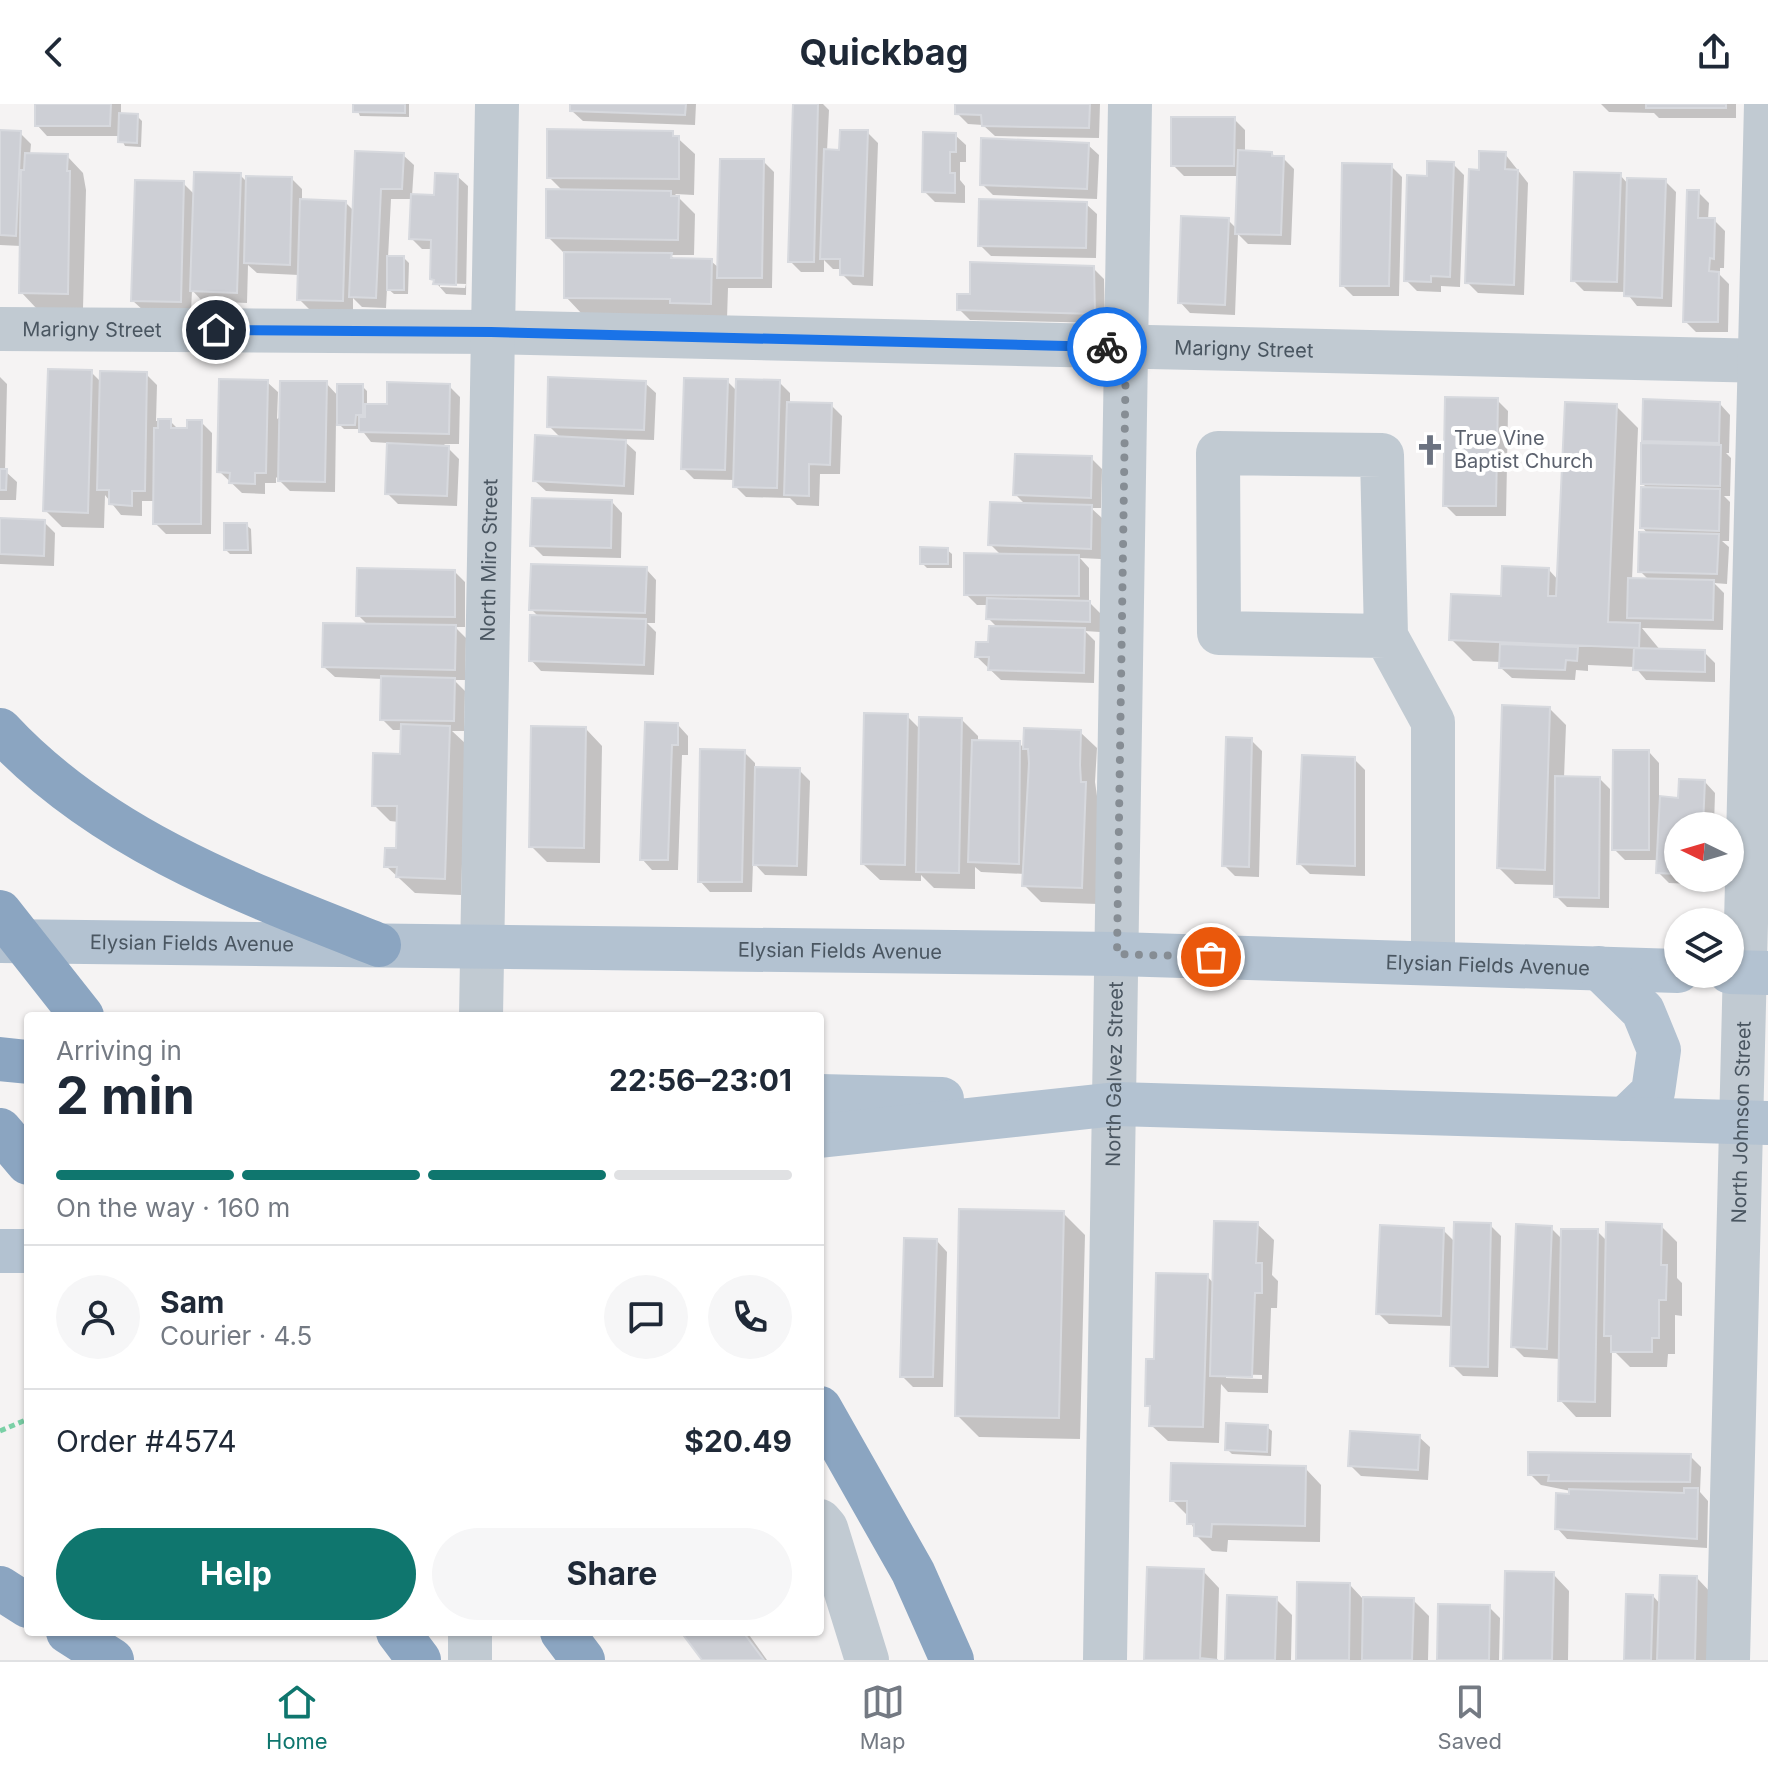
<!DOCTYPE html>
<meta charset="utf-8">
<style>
body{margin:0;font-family:Inter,sans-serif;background:#f6f6f7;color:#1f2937;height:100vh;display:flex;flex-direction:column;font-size:30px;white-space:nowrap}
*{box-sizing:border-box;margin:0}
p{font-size:26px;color:#747a83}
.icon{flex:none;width:44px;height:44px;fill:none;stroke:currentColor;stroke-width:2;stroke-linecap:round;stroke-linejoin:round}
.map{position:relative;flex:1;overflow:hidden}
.details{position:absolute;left:24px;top:908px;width:800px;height:624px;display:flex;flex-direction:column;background:#fff;border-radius:8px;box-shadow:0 2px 6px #0004}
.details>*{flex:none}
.needle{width:52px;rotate:275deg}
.tools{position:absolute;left:1664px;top:708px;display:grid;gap:16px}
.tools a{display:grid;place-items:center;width:80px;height:80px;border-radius:50%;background:#fff;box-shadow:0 2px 6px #0004;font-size:40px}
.pin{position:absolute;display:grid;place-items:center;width:68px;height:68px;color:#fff;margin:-34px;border:4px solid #fff;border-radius:50%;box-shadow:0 2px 8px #0007}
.courier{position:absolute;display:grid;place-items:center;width:80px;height:80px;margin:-40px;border:6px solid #1a73e8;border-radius:50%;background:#fff;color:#222;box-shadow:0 2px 10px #0007}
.summary em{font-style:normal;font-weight:700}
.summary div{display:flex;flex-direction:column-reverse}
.summary{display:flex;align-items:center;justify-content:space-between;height:136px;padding:0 32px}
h1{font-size:52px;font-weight:700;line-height:60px}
.bar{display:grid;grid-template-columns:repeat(4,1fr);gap:12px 8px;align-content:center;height:96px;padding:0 32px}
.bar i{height:10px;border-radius:6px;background:#e0e1e3}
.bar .selected{background:#0f766e}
.bar p{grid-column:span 4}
.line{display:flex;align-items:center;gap:20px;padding:0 32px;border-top:2px solid #e0e1e3}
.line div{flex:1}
.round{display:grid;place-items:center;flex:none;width:84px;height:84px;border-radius:42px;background:#f6f6f7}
.cta{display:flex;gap:16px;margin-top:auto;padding:16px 32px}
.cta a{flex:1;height:92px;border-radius:48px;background:#0f766e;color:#fff;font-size:32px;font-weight:700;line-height:92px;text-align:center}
.cta a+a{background:#f6f6f7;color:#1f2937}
header{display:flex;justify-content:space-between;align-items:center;height:104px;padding:0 32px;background:#fff;font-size:36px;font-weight:700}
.dock{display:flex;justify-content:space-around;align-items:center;height:112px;border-top:2px solid #e0e1e3;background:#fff;font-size:22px;color:#747a83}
.dock a{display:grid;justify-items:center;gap:4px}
.dock .selected{color:#0f766e}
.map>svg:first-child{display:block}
.shadow{fill:#0003;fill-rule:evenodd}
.building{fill:#cdcfd5;stroke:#d7d9de;stroke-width:2}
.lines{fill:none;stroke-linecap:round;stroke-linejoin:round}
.path{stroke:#7ad0a6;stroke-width:5;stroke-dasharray:6 4;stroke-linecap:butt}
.minor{stroke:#c1cad2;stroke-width:44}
.major{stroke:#b3c2d1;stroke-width:44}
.highway{stroke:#8ba5c1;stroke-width:44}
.done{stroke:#868d94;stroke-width:8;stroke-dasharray:0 14.4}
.route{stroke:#1a73e8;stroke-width:10}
.labels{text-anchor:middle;stroke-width:8;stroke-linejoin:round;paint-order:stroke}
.street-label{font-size:20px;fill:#4a5661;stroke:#fff}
.worship-label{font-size:20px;fill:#5b616d;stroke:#fff;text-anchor:start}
</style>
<header><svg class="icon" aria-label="back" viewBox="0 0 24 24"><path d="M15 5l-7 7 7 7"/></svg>Quickbag<svg class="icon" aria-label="share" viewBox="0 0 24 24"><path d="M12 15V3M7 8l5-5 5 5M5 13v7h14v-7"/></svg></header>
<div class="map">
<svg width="1768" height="1556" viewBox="0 0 1768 1556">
<rect width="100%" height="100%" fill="#f5f3f3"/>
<path class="shadow" d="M37,0H121V11L137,12L142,17L141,43L125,42L120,32H47L37,21Z
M355,0H409V13L360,12Z
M572,0H696L695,21L583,17L572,7Z
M795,0H823L829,6L827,47L841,48L867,28L878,39L873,182L853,181L842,170V165H833L824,156V168H801L790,157Z
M957,0H1100L1099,34L995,32L983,21L968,20L957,9Z
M1601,0H1736V14H1659L1654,9L1609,8Z
M1234,15L1245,26V49L1271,50L1283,54L1294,65L1291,141L1248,140L1238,130L1235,211L1190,209L1180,198L1228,116L1237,125L1239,72H1184L1173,61Z
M0,28L20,29L31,40L30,51L67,52L83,69L86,86L83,205H37L21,188V142L0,141Z
M672,29L695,50L694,91L675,90L695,110L694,151H670L676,156L711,157L720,165L763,57L774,68L772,184H728L727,215L582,210L566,193L564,149L548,133L563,87L549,73Z
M955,31L966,41V58H960V76L965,82V99L935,98L924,87Z
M1088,41L1099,51L1097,95L993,91L982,80Z
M1505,50L1528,79L1524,191L1478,189L1467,178Z
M403,51L414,61L412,92L435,93L457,72L468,82L466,191L446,190L432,174L433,145H422L411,134L413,95H391L388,154H404L409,159L408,190H394L387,184L386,204L362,203L353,194V207L310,206L299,195V171L257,169L248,161L247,199L202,197L192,186L191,208L144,207L133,197L183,79L195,91L240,71L248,79L292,75L302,85V98L346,99L355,108ZM440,179L466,180L465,184L440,183Z
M1453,60L1464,71L1460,183L1441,182V188L1417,187L1406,176L1429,74Z
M1391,62L1402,73L1399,192H1353L1342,181Z
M1620,71L1629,81L1665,77L1676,88L1672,203L1637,202L1626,188L1584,187L1573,176Z
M1698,88L1709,99L1708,116H1714L1725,127L1724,164H1720V171L1729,180L1728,228H1696L1685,217Z
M1086,100L1097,110L1096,154L991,152L980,141Z
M1093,164L1104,175L1105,219L970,216L959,205L972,192Z
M91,268L102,279L146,270L157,281L156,317H170L179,326H189L201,318L212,329L211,430H166L155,419V397H142V412L121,411L105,391L104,424L62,423L45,406Z
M0,273L7,280L5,367L17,378L16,396H0Z
M727,277L738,288L779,278L790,289V300L831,301L842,312L840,370H820L819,402L797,401L790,394L746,393L735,382V376L694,375L683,364Z
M267,278L278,288L277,315L326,279L339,293L362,282L367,287V302H389L449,282L460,293L459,340H444L459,355L457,402L398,400L387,389L389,339L371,338L361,325H344L336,317L335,388L290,387L276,373V379H265V390L242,389L219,367Z
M645,279L656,289L654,336L622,335L636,348L634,391L546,387L535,377L562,335L549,322Z
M1497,296L1508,307L1506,412H1456L1445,401Z
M1720,300L1730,311L1729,349H1726L1731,354L1730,392H1724L1730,398L1729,437H1722L1729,443L1727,480L1714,479L1724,489L1723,526L1642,524L1661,547L1704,548L1715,559V578L1646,576L1635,563L1588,561V567L1576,566L1575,576L1512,574L1501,564V558L1473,557L1451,535L1503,494L1549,466L1559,477L1616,302L1638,324L1632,476L1650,477L1640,467L1648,430L1642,423L1648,385L1643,380L1649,341L1644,336Z
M1091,354L1102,365L1101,404H1091L1102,414L1101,455L1080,454L1089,464V498L1100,509V528L1085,527L1095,537L1094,579L1001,576L977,553L998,524L988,514V501H977L966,490L1002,452L990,440L1026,401L1015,390Z
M612,398L622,409L621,454L543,452L532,441Z
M0,416L44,418L55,429L54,462L0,460Z
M246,421L251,425L252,450H230L226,446Z
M947,446L952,450V464H927L922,459Z
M646,465L656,476L655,519H647L656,528L654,571L541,567L531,556L539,513L531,505Z
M454,467L465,478V523H455L466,534L465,576H454L465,587L464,627H452L466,640L461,791L415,789L386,762L398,746L399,718L390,717L374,701L402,652L403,626H393L382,615L383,575L335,573L324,563L369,522L358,511Z
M1550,605L1566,621L1564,674L1600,675L1610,685L1609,804L1567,803L1556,792V781L1515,780L1499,764Z
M907,612L921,626L962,616L978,632V638L1019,639L1025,645L1080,628L1097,644L1095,678L1097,692L1101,696L1098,800L1041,798L1024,781L1025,770L981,768L975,763V785L934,784L921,771V777L880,776L863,760Z
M647,620L678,621L688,632V651H682L678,766H652L642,755Z
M586,625L602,642L600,759L547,758L531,742Z
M1251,636L1262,647L1259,773L1235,772L1224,761Z
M744,648L755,659V665L799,666L810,677L807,772L765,771L753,758L752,788H710L700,777Z
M1649,648L1659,659V694L1680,696L1705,678L1715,689L1714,722H1678V774H1711V781L1669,779L1658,768L1659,756H1625L1614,745Z
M1354,655L1365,666V772L1310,770L1299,759Z
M1063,1109L1085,1131L1080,1335L979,1333L957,1311Z
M1257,1120L1274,1136L1272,1171L1278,1177L1277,1204H1271L1268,1289L1228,1288L1221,1280L1219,1339L1168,1337L1151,1321L1152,1306L1147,1301L1156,1257L1207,1172L1214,1180ZM1226,1270L1262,1271V1275L1226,1274Z
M1490,1121L1501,1132L1498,1273L1463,1272L1452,1261L1453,1222L1389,1220L1378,1209L1443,1126L1455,1138Z
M1661,1122L1677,1138V1174L1682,1179V1212L1675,1211V1250H1668L1667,1263H1630L1612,1245L1611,1313H1576L1560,1296V1255L1524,1253L1513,1242L1551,1124L1563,1136L1597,1127L1607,1137Z
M937,1137L947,1148L943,1283H913L902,1272Z
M1267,1323L1272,1327L1271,1352L1232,1350L1227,1345Z
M1419,1333L1430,1343L1428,1376L1361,1372L1350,1361Z
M1690,1352L1701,1363L1700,1388L1708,1397L1707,1444L1567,1435L1557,1424L1571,1387L1541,1381L1530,1370Z
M1305,1364L1321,1381L1320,1438L1228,1436L1227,1448L1212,1447L1196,1431L1189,1413L1172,1396Z
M1203,1467L1219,1484L1217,1556H1146Z
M1553,1470L1569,1487L1568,1556H1505Z
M1697,1474L1713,1491L1711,1556H1626L1653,1492L1661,1501Z
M1350,1481L1363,1495L1413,1496L1429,1512L1428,1556H1298Z
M1276,1495L1292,1511L1291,1556H1227Z
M1489,1503L1500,1514L1499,1556H1439Z
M683,1528H747L767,1556H704Z"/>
<path class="building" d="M35,0H111L110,22H35Z
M353,0H405V9L353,8Z
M570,0H686L685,11L570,7Z
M793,0H818L814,158H788Z
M955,0H1090L1089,24L982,22L981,11L955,10Z
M1646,0H1726V4H1646Z
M119,9L138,10L137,39L118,38Z
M1171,13H1235L1234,62H1171Z
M547,25L673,27V32H679V75L547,74Z
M0,26L21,27L16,132L0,131Z
M840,26H868L863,172L840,171V155H820L824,45L839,46Z
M923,28L956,29V48H950V69H955V89L922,88Z
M981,34L1089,39L1087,85L980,81Z
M1238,46L1272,48V52H1284L1281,131L1235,130Z
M355,47L404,49L402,85H381L376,194L349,193Z
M1479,47L1506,48L1505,65L1518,66L1514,181L1465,179L1469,65L1479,66Z
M25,49L68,50L67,67H70L68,190L19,189L21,66H24Z
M720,55H764L762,174H717Z
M1427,57L1454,58L1450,173L1431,172V178L1404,177L1407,71L1427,72Z
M1342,59L1392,60L1389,182H1340Z
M194,68L241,69L237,189L190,187Z
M1574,68L1621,69L1617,178L1571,177Z
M435,69L458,70L456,181L433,180L434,176L430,175L431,136L409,135L411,90L434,91Z
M246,72L292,73L290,161L244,159Z
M1627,74L1666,75L1662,194L1624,192Z
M135,76L184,77L181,198L131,197Z
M546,85L671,87V92H679L678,136L546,134Z
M1687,86H1699L1698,114H1715L1714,155L1710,154L1709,167L1719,168L1718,218H1683Z
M300,95L346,97L343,197L297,196Z
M979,95L1087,98L1086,144L978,142Z
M1181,112L1229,114L1225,201L1178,199Z
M564,148L672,149L671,154L712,155L711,200L670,199V195L564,194Z
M387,152H404V186H387Z
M970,158L1094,162L1095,210L957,206V190H970Z
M48,265L92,266L88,409L43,407Z
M100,267L147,268L145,387H132V402L109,400V386H97Z
M548,273L646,277L644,326L547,323Z
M684,274L728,275L725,366L681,365Z
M219,275L268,276L266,369H255V380L229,379L230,369L217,368Z
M736,275L780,276L777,384L733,383Z
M280,277H327L325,378L278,377Z
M387,278L450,280L449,330L359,328V313H365V300H387Z
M337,280H363V311H356L355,321H337Z
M1445,293L1498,294L1496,402H1443Z
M1643,295L1720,298L1719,339L1642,337Z
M787,298L832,299L830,361L809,360V392L784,391Z
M1565,298L1617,300L1608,518L1640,519L1639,544L1449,536L1451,490L1501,492L1502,462L1549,464L1548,492H1556Z
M158,315H171V324H187V316H202L201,420H153L154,324H158Z
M535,331L626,336L624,382L533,377Z
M387,339L449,342L447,392L385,390Z
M1641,339L1721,341L1720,382L1641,380Z
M1015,350L1092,352L1091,394L1013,391Z
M0,365H7L6,386H0Z
M1641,383L1720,385L1719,427L1640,424Z
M532,394L612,396L611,444L530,442Z
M990,398L1092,401L1091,445L988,441Z
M0,414L45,416L44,452L0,450Z
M224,419H247L248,446H224Z
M1639,428L1719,430L1717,470L1638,468Z
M920,443L948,444V460H920Z
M964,449L1079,451V492L964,491Z
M531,460L647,463L645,509L529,506Z
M357,464L455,466V513L356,512Z
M1628,474L1714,476L1713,516L1627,514Z
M987,494L1090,497V518L986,515Z
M530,511L646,515L644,561L529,557Z
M323,519L456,521L455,566L322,563Z
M989,522L1085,524L1084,569L988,566L989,553H975L976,538H988Z
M1500,540L1578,543L1577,557L1566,556L1565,566L1499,564Z
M1634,544L1705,546V568L1633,566Z
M381,572L455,574L454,617L380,616Z
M1502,601L1550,603L1545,766L1497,764Z
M864,609L908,610L905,761L861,760Z
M919,613L962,614L959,769L916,768Z
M645,618L678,619V641H672L668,756H640Z
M401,620L450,622L445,775L396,773L397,763H384L385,744H396L397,702H372L373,649L400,650Z
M531,622L586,623L584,744L529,743Z
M1024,624L1081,626L1080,661L1081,678H1086L1082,784L1022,782L1029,659L1028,645H1023Z
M1226,633L1252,634L1249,763L1222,762Z
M972,636L1020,637L1019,760L968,758Z
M700,645L745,646L742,778H698Z
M1613,646H1649V746H1612Z
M1302,651L1355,653V762L1297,760Z
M755,663L800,664L797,762L753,761Z
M1555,672L1600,673L1599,794L1554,793Z
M1679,675L1705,676L1703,722H1678V770L1656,769L1660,692L1678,694Z
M959,1105L1064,1107L1059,1314L955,1312Z
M1214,1117L1258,1118L1256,1159H1262V1189H1255L1252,1273L1210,1272Z
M1454,1118L1491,1119L1488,1263L1450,1262Z
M1606,1118L1662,1120L1661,1161H1667L1666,1196H1659V1234H1652V1248H1611V1232H1604Z
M1516,1120L1552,1122L1547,1245L1511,1243Z
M1380,1121L1444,1124L1441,1212L1376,1210Z
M1561,1125H1598L1595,1298L1558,1297Z
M904,1134L937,1135L933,1273H900Z
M1156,1169L1208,1170L1203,1323L1149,1322L1150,1302H1145L1146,1255H1154Z
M1226,1319L1268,1321L1267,1348L1225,1346Z
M1350,1327L1420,1331L1418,1366L1348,1362Z
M1528,1348L1691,1350L1690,1378L1548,1377L1549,1371H1528Z
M1171,1359L1306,1362L1305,1422L1212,1420L1211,1433L1194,1432V1420H1187V1397H1170Z
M1684,1384H1698L1697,1435L1555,1425L1556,1389L1569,1390V1385L1684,1389Z
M1147,1463L1204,1465L1200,1554L1218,1556H1144Z
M1505,1467L1554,1468L1552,1556H1503Z
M1660,1471L1697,1472L1695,1556H1657Z
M1297,1478L1350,1479L1349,1556H1296Z
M1626,1490L1653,1491L1651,1556H1624Z
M1227,1491L1277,1493L1275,1556H1225Z
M1363,1493L1414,1494L1412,1556H1362Z
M1438,1500L1490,1501L1489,1556H1437Z
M681,1528H743L764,1556H702Z"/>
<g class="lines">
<path class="path" d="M0,1327L28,1315"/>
<g class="minor">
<path id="s1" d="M0,225L491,228L1768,257"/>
<path d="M1386,532L1219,529L1218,349L1382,351L1386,532L1433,618V859"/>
<path id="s2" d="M481,912L497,0"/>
<path d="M820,1417L826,1424L867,1556"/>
<path d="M470,1556V1528"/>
<path id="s3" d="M1105,1556L1130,0"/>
<path id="s4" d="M1728,1556L1766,0"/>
</g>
<g class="major">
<path id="s5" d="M0,837L1117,850L1678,867"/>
<path d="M1599,864L1643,907L1659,946L1653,988L1625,1015"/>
<path d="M1730,868L1768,869"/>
<path d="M820,992L942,995"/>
<path d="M820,1032L1116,1000L1768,1019"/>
<path d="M0,1147H28"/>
</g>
<path class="highway" d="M0,626C101,735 244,788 379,841
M0,808L82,912
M0,955L28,958
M0,1026L28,1059
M820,1304L913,1468L952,1556
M0,1484L28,1502
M68,1528L112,1556
M398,1528L419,1556
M562,1528L583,1556"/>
</g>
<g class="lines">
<path class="done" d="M1107,243H1126L1117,850L1211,853"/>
<path class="route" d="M216,226L491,228L1107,243"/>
</g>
<defs>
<symbol id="church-bare" viewBox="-9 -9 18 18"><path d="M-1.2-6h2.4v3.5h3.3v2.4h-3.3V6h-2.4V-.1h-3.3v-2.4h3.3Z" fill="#6b7280" stroke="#fff" stroke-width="2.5" paint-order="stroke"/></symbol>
</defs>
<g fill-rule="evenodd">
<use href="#church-bare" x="1408" y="324" width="44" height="44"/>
</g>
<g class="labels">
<g class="street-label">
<text dy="7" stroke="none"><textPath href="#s1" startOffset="92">Marigny Street</textPath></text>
<text dy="7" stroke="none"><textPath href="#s1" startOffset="1244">Marigny Street</textPath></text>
<text dy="7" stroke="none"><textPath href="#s2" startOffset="456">North Miro Street</textPath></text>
<text dy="7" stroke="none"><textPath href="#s5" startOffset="192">Elysian Fields Avenue</textPath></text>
<text dy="7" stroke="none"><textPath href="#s5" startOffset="840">Elysian Fields Avenue</textPath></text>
<text dy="7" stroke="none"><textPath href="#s5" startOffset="1488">Elysian Fields Avenue</textPath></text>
<text dy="7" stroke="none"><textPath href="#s3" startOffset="586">North Galvez Street</textPath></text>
<text dy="7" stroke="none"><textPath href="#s4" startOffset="538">North Johnson Street</textPath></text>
</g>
<g class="worship-label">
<text x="1454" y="341">True Vine<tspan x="1454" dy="23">Baptist Church</tspan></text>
</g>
</g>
</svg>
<div class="tools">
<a><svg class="needle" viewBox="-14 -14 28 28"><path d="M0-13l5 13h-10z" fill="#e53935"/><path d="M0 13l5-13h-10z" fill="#747a83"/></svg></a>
<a><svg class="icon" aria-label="layers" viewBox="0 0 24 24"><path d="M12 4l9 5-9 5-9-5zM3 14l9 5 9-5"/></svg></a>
</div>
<div class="pin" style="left:1211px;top:853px;background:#ea580c"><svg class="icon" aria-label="bag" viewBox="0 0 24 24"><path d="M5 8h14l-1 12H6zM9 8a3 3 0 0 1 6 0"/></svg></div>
<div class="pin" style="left:216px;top:226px;background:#1f2937"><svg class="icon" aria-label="home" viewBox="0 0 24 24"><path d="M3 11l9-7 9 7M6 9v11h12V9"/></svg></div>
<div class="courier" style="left:1107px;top:243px"><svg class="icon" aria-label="bike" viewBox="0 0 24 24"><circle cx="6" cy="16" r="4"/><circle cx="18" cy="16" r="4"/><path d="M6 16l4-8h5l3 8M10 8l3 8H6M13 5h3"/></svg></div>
<section class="details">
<div class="summary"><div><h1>2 min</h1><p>Arriving in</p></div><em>22:56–23:01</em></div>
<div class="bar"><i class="selected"></i><i class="selected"></i><i class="selected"></i><i></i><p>On the way · 160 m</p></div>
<div class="line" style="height:144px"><a class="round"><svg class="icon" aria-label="person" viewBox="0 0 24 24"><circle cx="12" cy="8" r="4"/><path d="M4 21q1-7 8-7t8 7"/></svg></a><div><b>Sam</b><p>Courier · 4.5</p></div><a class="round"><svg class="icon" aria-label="chat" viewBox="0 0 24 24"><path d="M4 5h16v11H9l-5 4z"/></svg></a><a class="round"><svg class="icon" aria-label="phone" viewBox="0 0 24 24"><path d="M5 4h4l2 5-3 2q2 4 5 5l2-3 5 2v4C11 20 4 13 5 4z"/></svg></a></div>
<div class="line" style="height:104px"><div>Order #4574</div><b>$20.49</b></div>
<div class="cta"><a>Help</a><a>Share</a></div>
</section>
</div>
<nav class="dock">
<a class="selected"><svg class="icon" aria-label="home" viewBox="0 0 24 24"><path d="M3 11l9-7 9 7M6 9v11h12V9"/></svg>Home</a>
<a><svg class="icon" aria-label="map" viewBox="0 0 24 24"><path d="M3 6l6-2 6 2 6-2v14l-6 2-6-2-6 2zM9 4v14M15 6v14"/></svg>Map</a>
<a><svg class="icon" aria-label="saved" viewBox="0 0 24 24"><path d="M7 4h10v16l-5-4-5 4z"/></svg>Saved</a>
</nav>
